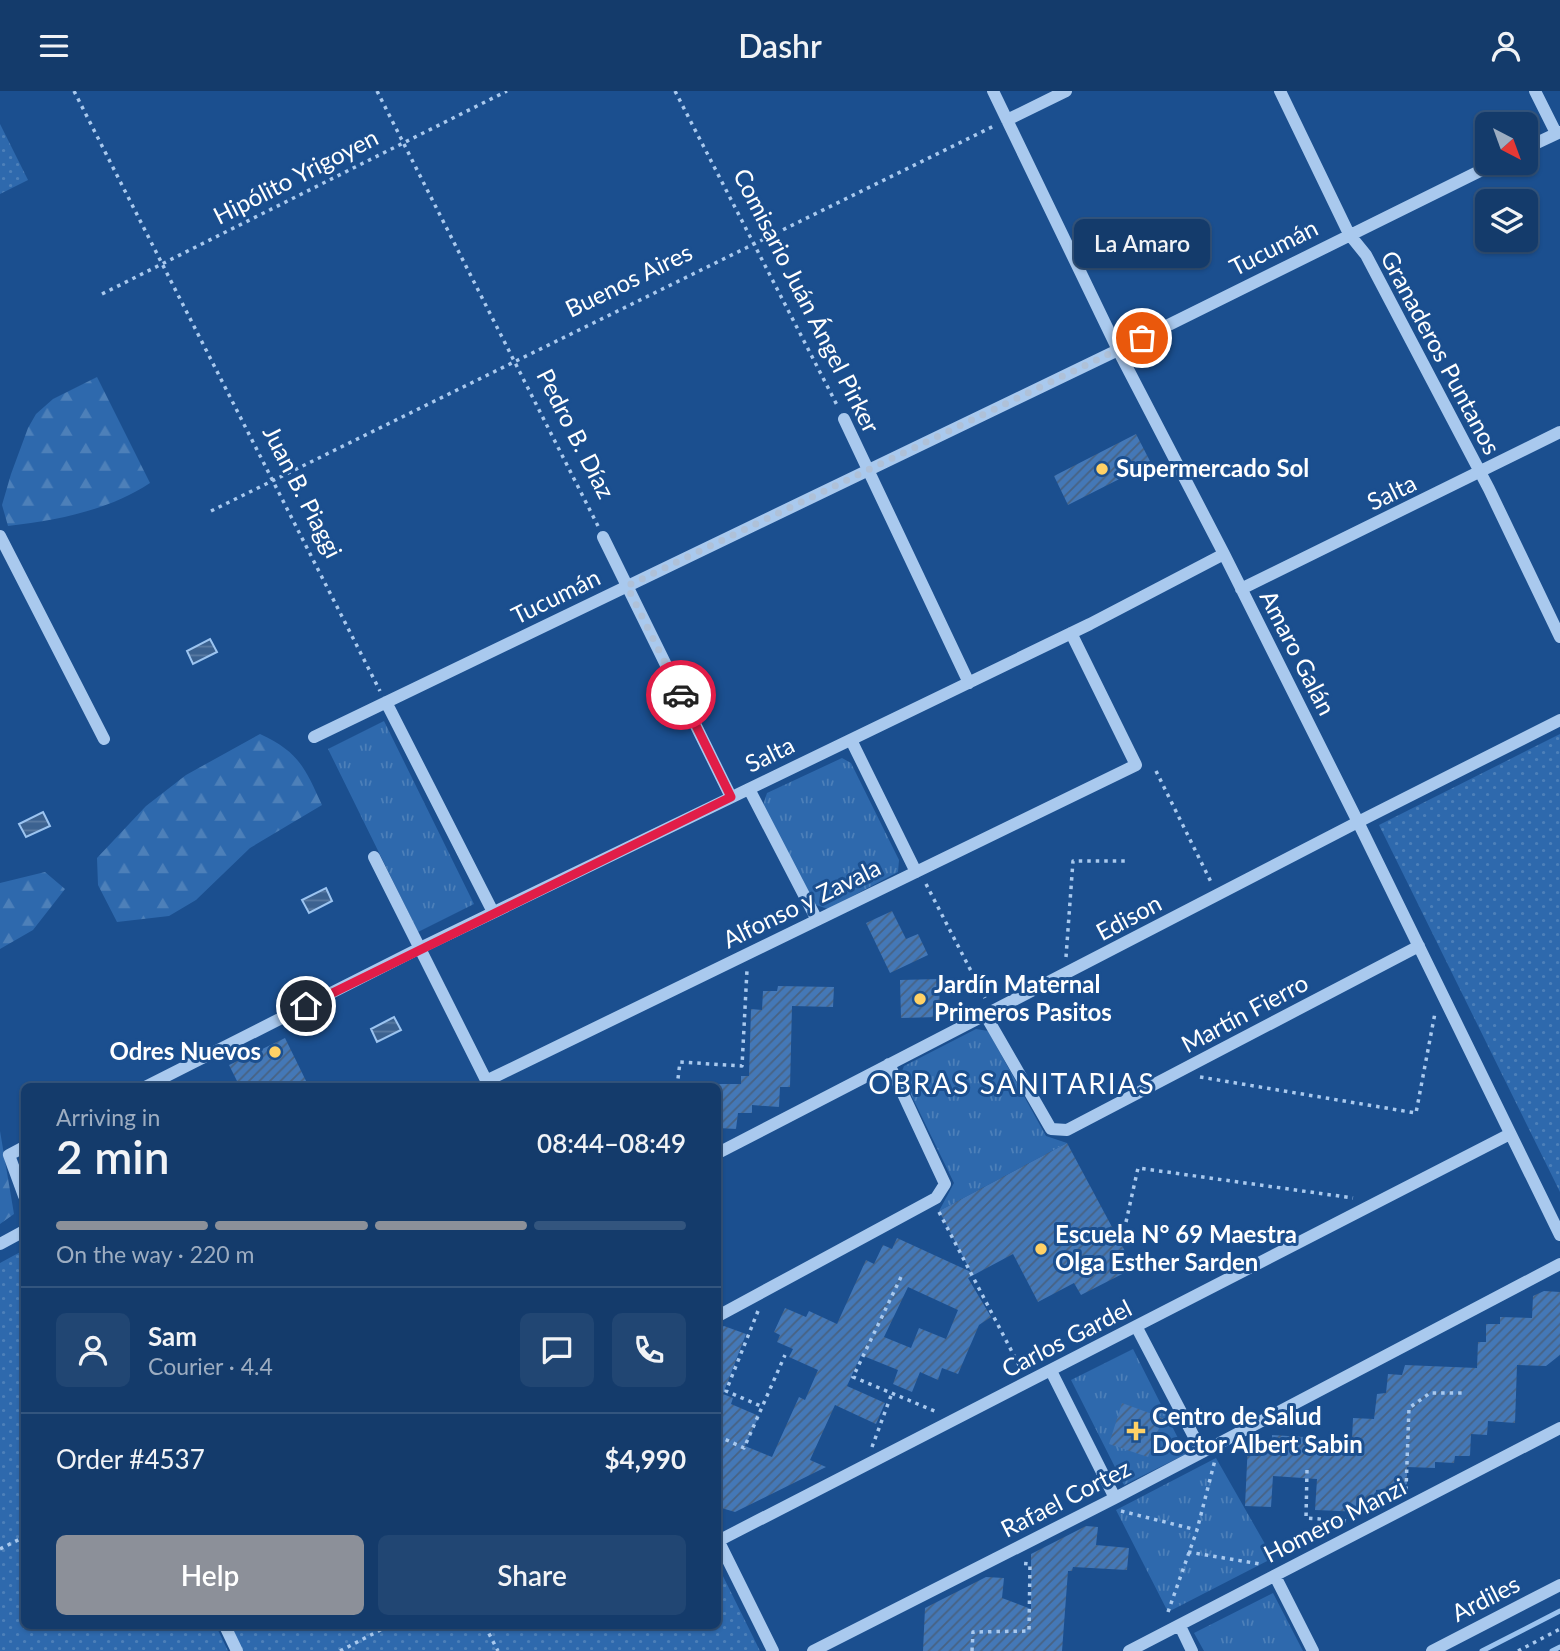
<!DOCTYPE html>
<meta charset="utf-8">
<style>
body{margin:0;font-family:Lato,sans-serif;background:#214673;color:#f1f3f6;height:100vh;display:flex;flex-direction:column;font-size:26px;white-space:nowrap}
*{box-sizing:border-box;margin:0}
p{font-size:23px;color:#9dadc1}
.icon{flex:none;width:38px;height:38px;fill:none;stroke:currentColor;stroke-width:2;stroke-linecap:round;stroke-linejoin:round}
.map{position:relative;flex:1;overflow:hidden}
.sheet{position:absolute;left:21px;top:992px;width:700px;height:546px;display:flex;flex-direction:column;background:#143b6b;border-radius:10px;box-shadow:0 2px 5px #0004,0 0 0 2px #33557e}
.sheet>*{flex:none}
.needle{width:46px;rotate:139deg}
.fabs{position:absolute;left:1475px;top:21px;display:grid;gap:14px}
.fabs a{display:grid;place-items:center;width:63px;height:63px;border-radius:10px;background:#143b6b;box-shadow:0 2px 5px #0004,0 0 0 2px #33557e;font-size:35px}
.pin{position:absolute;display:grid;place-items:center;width:60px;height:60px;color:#fff;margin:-30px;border:4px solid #fff;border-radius:50%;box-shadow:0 2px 7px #0007}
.courier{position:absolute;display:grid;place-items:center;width:70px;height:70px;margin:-35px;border:5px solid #e11d48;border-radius:50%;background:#fff;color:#222;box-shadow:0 2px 9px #0007}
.bubble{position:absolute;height:49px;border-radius:10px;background:#143b6b;box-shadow:0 2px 5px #0004,0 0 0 2px #33557e;font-size:23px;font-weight:600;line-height:49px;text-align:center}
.headline em{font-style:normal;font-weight:600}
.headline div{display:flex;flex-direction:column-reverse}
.headline{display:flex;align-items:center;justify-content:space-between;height:119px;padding:0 35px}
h1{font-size:46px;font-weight:600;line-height:52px}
.bar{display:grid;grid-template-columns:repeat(4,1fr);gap:10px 7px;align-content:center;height:84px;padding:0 35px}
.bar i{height:9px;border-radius:5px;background:#33557e}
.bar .selected{background:#8c9099}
.bar p{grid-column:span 4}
.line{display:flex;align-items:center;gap:18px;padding:0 35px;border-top:2px solid #33557e}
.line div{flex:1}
.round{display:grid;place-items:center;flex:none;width:74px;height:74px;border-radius:10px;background:#214673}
.primary-button{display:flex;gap:14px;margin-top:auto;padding:14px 35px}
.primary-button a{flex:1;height:80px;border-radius:10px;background:#8c9099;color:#fff;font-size:28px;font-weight:600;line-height:80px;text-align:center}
.primary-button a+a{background:#214673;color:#f1f3f6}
header{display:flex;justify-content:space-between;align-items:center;height:91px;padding:0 35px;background:#143b6b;font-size:32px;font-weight:600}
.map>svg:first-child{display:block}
.grass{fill:url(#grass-dots)}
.forest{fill:url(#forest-firs)}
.park{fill:url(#park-tufts)}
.water{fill:url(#water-rules);stroke:#9cc4f0;stroke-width:2}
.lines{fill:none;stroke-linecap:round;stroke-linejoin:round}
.stream{stroke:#9cc4f0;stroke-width:5}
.building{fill:url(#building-hatch);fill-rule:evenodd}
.path{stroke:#a9c9ee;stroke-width:3.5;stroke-dasharray:3.5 5;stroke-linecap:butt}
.minor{stroke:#a9c9ee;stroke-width:12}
.done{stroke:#afc1d8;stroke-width:7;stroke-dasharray:0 12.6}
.route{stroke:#e11d48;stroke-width:9}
.poi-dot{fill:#ffd166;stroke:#1b4f8f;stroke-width:2.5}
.labels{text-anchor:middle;stroke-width:6;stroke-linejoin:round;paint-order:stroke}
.street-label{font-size:24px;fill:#fff;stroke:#1b4f8f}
.poi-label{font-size:24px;font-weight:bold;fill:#fff;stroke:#1b4f8f;text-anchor:start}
.quarter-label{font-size:28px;letter-spacing:2px;fill:#fff;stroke:#1b4f8f}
</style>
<header><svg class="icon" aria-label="menu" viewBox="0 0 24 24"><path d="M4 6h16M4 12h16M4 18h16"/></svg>Dashr<svg class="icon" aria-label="person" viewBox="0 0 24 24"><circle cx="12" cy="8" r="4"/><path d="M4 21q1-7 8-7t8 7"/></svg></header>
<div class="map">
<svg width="1560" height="1560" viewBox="0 0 1560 1560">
<defs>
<pattern id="grass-dots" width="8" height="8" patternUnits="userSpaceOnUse" patternTransform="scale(1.75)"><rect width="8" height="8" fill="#2e69ad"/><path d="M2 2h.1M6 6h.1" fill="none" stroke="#4d80b9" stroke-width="1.8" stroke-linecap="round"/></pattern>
<pattern id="forest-firs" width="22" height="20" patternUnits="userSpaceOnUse" patternTransform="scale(1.75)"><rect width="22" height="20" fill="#2e69ad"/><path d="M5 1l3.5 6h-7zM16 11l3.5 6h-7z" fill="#4d80b9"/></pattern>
<pattern id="park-tufts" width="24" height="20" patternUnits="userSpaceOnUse" patternTransform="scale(1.75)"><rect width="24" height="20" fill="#2e69ad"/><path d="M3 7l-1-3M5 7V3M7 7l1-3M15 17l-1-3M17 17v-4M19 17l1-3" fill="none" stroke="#4d80b9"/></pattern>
<pattern id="water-rules" width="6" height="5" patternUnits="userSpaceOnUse" patternTransform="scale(1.75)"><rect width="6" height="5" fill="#3c6290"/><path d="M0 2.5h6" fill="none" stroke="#597aa1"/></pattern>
<pattern id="building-hatch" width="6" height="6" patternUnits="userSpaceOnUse" patternTransform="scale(1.75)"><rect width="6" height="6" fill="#4478b7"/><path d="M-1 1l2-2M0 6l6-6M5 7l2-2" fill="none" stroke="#486282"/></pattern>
</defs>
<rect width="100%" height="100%" fill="#1b4f8f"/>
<path class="grass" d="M0,33L28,89L0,103Z
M1560,643V1101L1379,734Z
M24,1159V1535H216L228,1560H0V1172Z
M718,1475L760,1560H243L231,1535H718Z"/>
<path class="forest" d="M97,286L150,392C107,420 58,429 8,435L2,414L11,383L28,337L36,323L53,308Z
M260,643C299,661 305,677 322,714L250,757L196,809L169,825L117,831L98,794L97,767L146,715L186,684Z
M45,781L65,798L33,839L0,858V792Z
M0,1040L14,1123L0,1133Z"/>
<path class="park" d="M384,630L474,813L418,841L328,658Z
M842,667L851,672L899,769L898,781L828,818L813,813L763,714L767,702Z
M976,938L988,940L1046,1045L1067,1052L939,1120L954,1092L901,983L904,975Z
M1133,1258L1186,1363L1124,1394L1071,1289Z
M1216,1367L1273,1467L1168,1521L1116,1419Z
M1273,1502L1303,1560H1204L1194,1542Z"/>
<path class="water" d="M210,548L217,561L193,573L187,560Z
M43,721L50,735L26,746L19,733Z
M326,797L332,810L309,822L302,809Z
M394,926L401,939L377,951L371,938Z"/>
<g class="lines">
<path class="stream" d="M1482,1560L1560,1520
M1552,1560L1560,1556"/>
</g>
<path class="building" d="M1136,343L1151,372L1068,414L1054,385Z
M892,820L906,848L918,843L928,864L890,882L866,832Z
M939,888L940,926L901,927L900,889Z
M778,895L834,896L833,916L792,915L790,996H780L779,1016L752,1014V1022H738L736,1038L718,1037V993H741V985H749L751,918L762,919L763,900H777Z
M285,947L309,996H240L229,974Z
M1067,1052L1134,1177L1081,1204L1074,1192L1038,1211L1013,1163L968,1187L991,1226L979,1234L958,1283L942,1277L938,1289L920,1281L912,1301L893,1293L898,1279L861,1264L847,1295L885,1312L876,1333L835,1314L810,1369L826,1376L735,1421L718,1416V1238L724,1235L746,1243L723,1303L733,1307L731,1313L759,1325L745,1355L772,1366L799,1306L805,1309L818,1279L789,1266L793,1258L777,1251L780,1244L774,1241L785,1217L806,1226L809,1220L837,1233L866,1169L874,1173L883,1154L892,1158L897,1147L971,1181L939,1120ZM908,1196L958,1219L946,1248L919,1237L911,1257L884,1246Z
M1544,1200L1560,1201V1264L1546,1275L1517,1274L1515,1332L1488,1330L1487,1344L1471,1343L1470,1365H1455L1454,1372L1435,1371V1377L1407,1376V1393L1400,1397L1376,1399L1375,1415L1363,1421L1315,1419L1317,1388L1273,1385L1271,1416L1245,1415L1248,1351L1272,1353V1344L1352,1349L1353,1327L1374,1328L1377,1303L1386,1302L1388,1283L1402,1284L1405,1274L1477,1277L1478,1251H1486V1233H1500V1226L1532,1227L1533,1205Z
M1122,1312L1163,1327L1148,1366L1109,1353Z
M1086,1435L1098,1436L1096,1454L1129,1457L1127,1479L1073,1476L1072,1480H1068L1062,1560H923L925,1517L986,1486L1004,1487L1002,1507L1031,1518V1463Z"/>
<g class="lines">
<path class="path" d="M74,0L380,600
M377,0L598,435
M675,0L838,316
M102,203L507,0
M211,420L996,34
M1156,680L1211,791
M926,793L985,907
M1066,866L1073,770H1125
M1200,986L1416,1022L1435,922
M677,996L680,971L742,975L747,879
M939,1121L1021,1278
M1126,1131L1138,1077L1353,1107
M901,1186L853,1286L937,1321
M758,1220L726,1300L763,1316
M718,1345L744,1357L785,1264
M872,1356L892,1302
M1307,1379L1306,1427L1346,1430
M1406,1399L1409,1317L1430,1302H1462
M1121,1420L1197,1439
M0,1458L24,1446
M1188,1461L1260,1473
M1168,1521L1197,1439L1215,1369
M485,1535L498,1560
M340,1560L388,1535
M972,1560L973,1541L1029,1540L1030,1473L1020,1472
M1518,1560L1560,1538"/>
<path class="minor" d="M993,0L1118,259L1224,463L1358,731L1560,1144
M1280,0L1349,143L1366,164L1489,398L1560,546
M1535,0L1556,42
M1007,29L1066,0
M1526,57L1560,41
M844,328L969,592
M0,445L104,648
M603,446L731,706
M1241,498L1560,341
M386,611L493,821
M314,646L1118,259L1496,72
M851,649L916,781
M749,698L817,829
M374,766L489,995
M986,925L1051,1038L1067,1039L1419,855
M486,990L1136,674L1071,542
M145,996L420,857L1090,533L1224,463
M24,1056L9,1064L24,1105
M718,1062L1358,731L1560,629
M0,1153L24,1140
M718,1225L936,1107L945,1093L889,973
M1136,1235L1202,1361
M1051,1280L1115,1407
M718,1449L773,1560
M718,1450L1510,1043
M1275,1485L1313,1560
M225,1535L237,1560
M1180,1535L1192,1560
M813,1560L1115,1407L1560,1173
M1129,1560L1560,1337
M1432,1560L1560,1494"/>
</g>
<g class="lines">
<path class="done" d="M681,604L627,495L1142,247"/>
<path class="route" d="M306,915L731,706L681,604"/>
</g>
<g class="poi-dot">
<circle cx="1102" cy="378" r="7"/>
<circle cx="920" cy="908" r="7"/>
<circle cx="275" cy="961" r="7"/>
<circle cx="1041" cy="1158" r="7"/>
<path d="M1132.5 1329.5h7v7h7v7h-7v7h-7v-7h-7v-7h7z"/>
</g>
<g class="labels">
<g class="street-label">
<text transform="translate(296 86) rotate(-27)" y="8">Hipólito Yrigoyen</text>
<text transform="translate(1274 157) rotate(-27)" y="8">Tucumán</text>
<text transform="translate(629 190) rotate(-26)" y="8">Buenos Aires</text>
<text transform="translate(806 210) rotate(63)" y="8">Comisario Juán Ángel Pirker</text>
<text transform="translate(1440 262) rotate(62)" y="8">Granaderos Puntanos</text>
<text transform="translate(575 343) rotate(63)" y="8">Pedro B. Díaz</text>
<text transform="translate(302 401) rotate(63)" y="8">Juan B. Piaggi</text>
<text transform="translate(1392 402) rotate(-26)" y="8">Salta</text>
<text transform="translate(556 506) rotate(-26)" y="8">Tucumán</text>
<text transform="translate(1297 562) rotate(63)" y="8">Amaro Galán</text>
<text transform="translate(770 664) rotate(-26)" y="8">Salta</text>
<text transform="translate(802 813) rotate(-26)" y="8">Alfonso y Zavala</text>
<text transform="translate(1129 827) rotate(-28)" y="8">Edison</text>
<text transform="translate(1245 923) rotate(-28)" y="8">Martín Fierro</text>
<text transform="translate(1067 1248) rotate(-27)" y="8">Carlos Gardel</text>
<text transform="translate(1066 1408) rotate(-27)" y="8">Rafael Cortez</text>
<text transform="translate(1335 1430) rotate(-27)" y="8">Homero Manzi</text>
<text transform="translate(1486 1508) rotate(-27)" y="8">Ardiles</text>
</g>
<g class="poi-label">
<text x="1116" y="386">Supermercado Sol</text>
<text x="934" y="902">Jardín Maternal<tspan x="934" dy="28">Primeros Pasitos</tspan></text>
<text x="261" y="969" text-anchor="end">Odres Nuevos</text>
<text x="1055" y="1152">Escuela N° 69 Maestra<tspan x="1055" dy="28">Olga Esther Sarden</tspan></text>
<text x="1152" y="1334">Centro de Salud<tspan x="1152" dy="28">Doctor Albert Sabin</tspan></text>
</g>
<g class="quarter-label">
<text x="1012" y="1003">OBRAS SANITARIAS</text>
</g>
</g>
</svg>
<div class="fabs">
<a><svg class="needle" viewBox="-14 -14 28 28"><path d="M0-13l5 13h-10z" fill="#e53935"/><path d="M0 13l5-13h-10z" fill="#9dadc1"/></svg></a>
<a><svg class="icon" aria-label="layers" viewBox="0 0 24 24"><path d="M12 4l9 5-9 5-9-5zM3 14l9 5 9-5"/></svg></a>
</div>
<div class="pin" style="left:1142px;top:247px;background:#ea580c"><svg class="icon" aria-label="bag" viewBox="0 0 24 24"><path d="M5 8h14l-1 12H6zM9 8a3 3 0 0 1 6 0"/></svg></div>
<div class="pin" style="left:306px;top:915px;background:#1f2937"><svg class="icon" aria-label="home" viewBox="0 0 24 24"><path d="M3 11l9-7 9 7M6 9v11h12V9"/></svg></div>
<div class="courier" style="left:681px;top:604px"><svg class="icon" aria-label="car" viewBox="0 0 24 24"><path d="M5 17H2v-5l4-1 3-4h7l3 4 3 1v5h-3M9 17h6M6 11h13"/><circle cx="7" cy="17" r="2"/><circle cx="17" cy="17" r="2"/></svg></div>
<div class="bubble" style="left:1074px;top:128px;width:136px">La Amaro</div>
<section class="sheet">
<div class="headline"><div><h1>2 min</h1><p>Arriving in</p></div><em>08:44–08:49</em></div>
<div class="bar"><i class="selected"></i><i class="selected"></i><i class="selected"></i><i></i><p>On the way · 220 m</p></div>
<div class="line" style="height:126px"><a class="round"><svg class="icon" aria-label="person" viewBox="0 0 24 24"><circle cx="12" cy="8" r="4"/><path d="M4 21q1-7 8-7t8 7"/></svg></a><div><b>Sam</b><p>Courier · 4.4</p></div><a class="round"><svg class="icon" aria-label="chat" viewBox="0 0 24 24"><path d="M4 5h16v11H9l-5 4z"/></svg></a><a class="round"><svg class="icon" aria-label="phone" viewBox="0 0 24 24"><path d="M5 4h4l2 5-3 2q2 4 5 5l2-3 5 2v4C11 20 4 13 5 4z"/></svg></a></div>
<div class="line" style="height:91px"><div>Order #4537</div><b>$4,990</b></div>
<div class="primary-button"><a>Help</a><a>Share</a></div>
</section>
</div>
